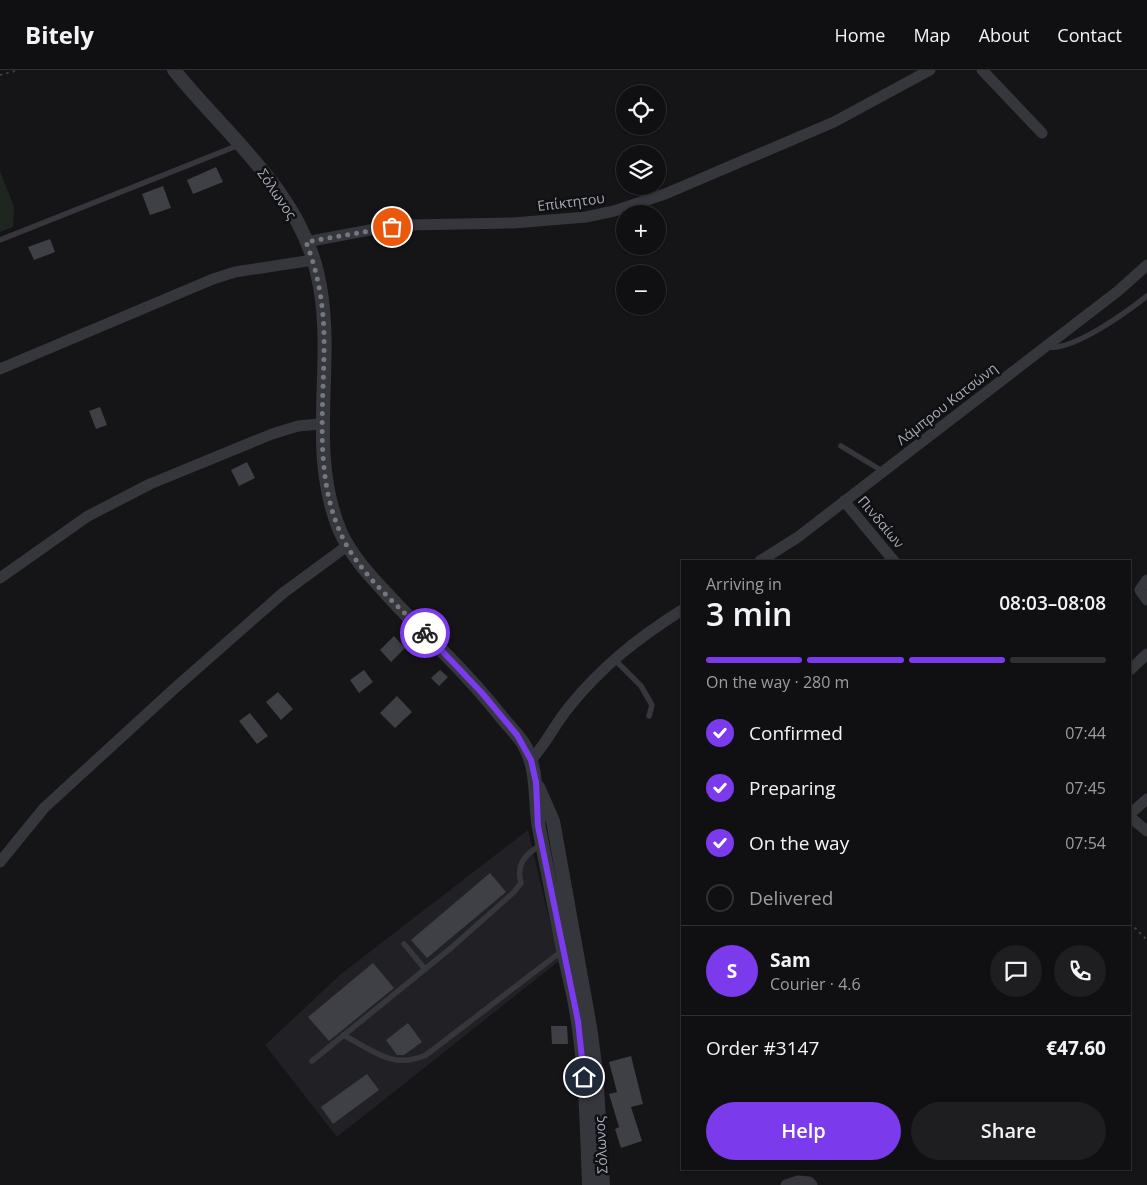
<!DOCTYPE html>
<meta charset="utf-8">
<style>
body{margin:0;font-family:"Open Sans",sans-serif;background:#1e1e20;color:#f1f3f6;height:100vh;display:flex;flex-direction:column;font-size:19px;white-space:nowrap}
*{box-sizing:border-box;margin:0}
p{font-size:16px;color:#9c9d9f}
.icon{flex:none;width:28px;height:28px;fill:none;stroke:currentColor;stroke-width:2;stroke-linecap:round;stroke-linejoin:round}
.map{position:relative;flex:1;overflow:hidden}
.panel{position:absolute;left:681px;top:490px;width:450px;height:610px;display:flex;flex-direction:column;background:#101012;border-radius:0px;box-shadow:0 1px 4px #0004,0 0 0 1px #303032}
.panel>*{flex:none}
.buttons{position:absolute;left:616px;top:15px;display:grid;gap:10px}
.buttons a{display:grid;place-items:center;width:50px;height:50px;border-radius:50%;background:#101012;box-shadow:0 1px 4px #0004,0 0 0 1px #303032;font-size:25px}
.pin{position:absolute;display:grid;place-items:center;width:42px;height:42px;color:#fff;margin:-21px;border:2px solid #fff;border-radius:50%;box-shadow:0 1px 5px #0007}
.courier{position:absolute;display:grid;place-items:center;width:50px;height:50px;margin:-25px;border:4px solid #7c3aed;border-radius:50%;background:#fff;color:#222;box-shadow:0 1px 6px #0007}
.summary em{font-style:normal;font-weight:600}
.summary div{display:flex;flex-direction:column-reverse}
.summary{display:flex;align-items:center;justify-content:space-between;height:85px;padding:0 25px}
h1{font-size:32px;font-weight:600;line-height:38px}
.bar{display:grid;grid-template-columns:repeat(4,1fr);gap:8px 5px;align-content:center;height:60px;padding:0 25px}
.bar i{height:6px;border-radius:4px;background:#303032}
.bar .on{background:#7c3aed}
.bar p{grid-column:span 4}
.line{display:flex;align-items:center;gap:12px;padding:0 25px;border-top:1px solid #303032}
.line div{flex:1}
.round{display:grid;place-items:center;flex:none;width:52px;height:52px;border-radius:26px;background:#1e1e20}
ol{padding:0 25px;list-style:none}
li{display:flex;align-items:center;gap:15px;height:55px}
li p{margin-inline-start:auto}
li .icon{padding:5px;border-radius:50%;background:#7c3aed;color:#fff;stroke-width:4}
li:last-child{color:#9c9d9f}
li i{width:28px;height:28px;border:2px solid #303032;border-radius:50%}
.primary-button{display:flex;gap:10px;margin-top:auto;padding:10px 25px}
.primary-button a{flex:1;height:58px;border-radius:30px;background:#7c3aed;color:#fff;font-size:20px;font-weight:600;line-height:58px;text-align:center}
.primary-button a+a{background:#1e1e20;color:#f1f3f6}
header{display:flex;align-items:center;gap:30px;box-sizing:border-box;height:70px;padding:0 25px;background:#101012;border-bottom:1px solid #303032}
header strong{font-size:24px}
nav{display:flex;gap:28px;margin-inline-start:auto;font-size:18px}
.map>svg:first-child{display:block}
.built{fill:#212125}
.green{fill:#1d261f}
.building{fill:#3f4045}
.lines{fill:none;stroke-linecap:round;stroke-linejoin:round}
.path{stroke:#3c3e44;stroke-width:2;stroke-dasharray:2.5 4;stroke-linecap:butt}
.service{stroke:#36373d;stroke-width:5.5}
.minor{stroke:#36373d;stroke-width:11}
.tertiary{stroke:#36373d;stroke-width:14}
.done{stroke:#747680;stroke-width:5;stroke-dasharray:0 9}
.route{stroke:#7c3aed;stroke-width:6}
.labels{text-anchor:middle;stroke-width:5;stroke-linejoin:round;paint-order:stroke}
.street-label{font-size:14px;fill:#a7abb8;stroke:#101013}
</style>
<header>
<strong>Bitely</strong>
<nav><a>Home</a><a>Map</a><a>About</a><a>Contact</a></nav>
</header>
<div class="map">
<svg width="1147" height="1115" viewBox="0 0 1147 1115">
<rect width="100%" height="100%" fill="#151518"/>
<path class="built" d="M528,760L559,891L337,1067L265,975L341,904Z"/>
<path class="green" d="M0,101L14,137L13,157L0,162Z"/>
<path class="building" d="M216,97L223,112L193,124L187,110Z
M163,116L171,138L150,145L142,124Z
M50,169L55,182L34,190L28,177Z
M100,337L107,355L96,359L89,341Z
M247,392L255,408L239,416L231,400Z
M394,566L405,578L391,592L380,580Z
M364,600L373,612L359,623L350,610Z
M440,600L448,607L439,616L431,608Z
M278,622L293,639L281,650L266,632Z
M397,626L412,642L395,658L380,643Z
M250,643L268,666L257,674L239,651Z
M490,803L506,822L427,888L411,870Z
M373,893L394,918L329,971L308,947Z
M408,953L422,972L404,985H397L386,970Z
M551,956H567L568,974H552Z
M631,986L643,1034L631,1037L642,1071L621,1078L615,1059L619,1057L609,1024L617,1022L609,992Z
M367,1004L379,1020L333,1054L321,1037Z"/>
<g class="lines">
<path class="path" d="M0,5L19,0
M1130,853L1147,870"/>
<path class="service" d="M0,170L239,75
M1048,277C1073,281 1127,242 1147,226
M841,376L884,402
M614,589L641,616L652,635L649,646
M404,874L425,899
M343,965C373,980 392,1000 426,985L562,881
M312,991L451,878L514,822L521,813C516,794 525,784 541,775"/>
<path class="minor" d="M982,0L1042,63
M306,172L375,159L410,155L513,153L586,147L614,141L665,124L834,52L930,0
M0,299L213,209L235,202L313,190
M844,431L894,491
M760,491L798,467L1118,221L1147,195
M0,508L88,446L150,414L272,364L298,356L321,354
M1147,510L1140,520L1147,530
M1130,600L1147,584
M531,690C546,674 555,654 569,637C602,596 638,568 682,540
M1130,744L1147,729
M1130,747L1147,761
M0,792L44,738L175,618L283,523L347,476
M786,1115L798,1111L809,1112L812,1115"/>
<path class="tertiary" d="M174,0C225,64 297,119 317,202C338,288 305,377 340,461C353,490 376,512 397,535C432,571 468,605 499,644C507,654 516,663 523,673C539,699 534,729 539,758C547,798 555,839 563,880C569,906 576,933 579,959C586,1011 587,1063 589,1115
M538,717L553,751L590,957L596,1002L603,1115"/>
</g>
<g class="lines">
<path class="done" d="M392,157L306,172C320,208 325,244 324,283C323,347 314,417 347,476C366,509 399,537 425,563"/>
<path class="route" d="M425,563L482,623L517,665L531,690L536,712L538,756L578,951L584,1007"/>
</g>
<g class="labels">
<g class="street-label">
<text transform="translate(277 124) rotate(56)" y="5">Σόλωνος</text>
<text transform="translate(571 132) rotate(-7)" y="5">Επίκτητου</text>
<text transform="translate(947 334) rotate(-38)" y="5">Λάμπρου Κατσώνη</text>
<text transform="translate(881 452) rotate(50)" y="5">Πινδαίων</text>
<text transform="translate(601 1075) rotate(-93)" y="5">Σόλωνος</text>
</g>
</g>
</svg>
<div class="buttons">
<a><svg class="icon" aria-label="locate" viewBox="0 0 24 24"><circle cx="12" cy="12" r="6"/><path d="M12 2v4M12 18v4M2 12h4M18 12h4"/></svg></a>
<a><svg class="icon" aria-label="layers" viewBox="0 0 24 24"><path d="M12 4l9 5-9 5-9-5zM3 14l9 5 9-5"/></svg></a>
<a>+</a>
<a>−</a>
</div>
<div class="pin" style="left:392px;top:157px;background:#ea580c"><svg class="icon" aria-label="bag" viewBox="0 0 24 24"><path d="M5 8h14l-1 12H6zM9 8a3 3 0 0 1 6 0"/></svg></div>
<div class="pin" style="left:584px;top:1007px;background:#1f2937"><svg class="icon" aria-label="home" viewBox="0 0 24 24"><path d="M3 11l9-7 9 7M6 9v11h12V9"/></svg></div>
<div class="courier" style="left:425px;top:563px"><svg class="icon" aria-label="bike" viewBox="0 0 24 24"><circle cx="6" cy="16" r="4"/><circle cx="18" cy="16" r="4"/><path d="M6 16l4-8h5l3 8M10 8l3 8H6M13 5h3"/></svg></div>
<section class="panel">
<div class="summary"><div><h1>3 min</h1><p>Arriving in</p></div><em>08:03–08:08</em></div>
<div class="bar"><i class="on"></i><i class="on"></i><i class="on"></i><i></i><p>On the way · 280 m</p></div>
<ol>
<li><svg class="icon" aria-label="check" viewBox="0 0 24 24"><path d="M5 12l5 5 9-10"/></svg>Confirmed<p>07:44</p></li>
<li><svg class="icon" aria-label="check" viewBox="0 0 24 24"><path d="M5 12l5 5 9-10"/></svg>Preparing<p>07:45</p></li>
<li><svg class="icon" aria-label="check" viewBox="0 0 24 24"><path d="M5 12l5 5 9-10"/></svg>On the way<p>07:54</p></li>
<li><i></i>Delivered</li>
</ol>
<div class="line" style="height:90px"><b class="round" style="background:#7c3aed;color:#fff">S</b><div><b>Sam</b><p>Courier · 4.6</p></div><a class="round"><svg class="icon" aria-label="chat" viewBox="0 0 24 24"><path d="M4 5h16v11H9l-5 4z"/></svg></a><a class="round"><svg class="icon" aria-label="phone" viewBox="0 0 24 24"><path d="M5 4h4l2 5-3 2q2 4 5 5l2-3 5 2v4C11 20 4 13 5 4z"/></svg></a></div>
<div class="line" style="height:65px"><div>Order #3147</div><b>€47.60</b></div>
<div class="primary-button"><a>Help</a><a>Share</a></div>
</section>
</div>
